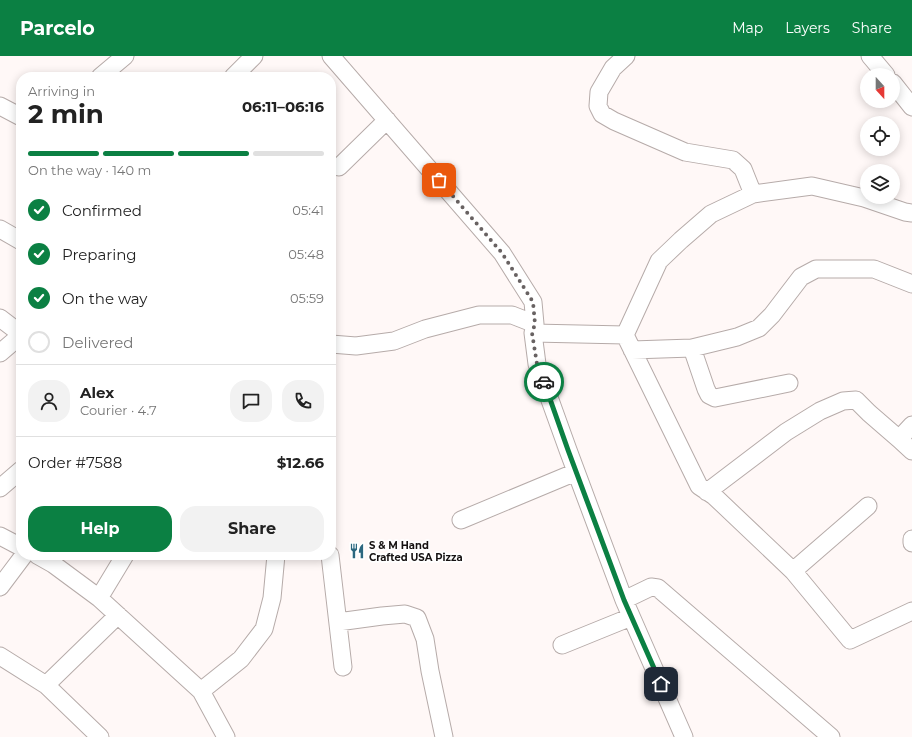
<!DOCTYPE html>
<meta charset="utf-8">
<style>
body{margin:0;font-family:Montserrat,sans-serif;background:#f2f2f2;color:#222;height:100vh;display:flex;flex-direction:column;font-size:15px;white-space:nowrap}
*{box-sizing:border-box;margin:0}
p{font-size:13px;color:#767676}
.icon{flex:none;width:22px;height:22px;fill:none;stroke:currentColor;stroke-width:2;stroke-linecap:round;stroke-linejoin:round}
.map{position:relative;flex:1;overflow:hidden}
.details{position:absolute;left:16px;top:16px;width:320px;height:488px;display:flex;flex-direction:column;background:#fff;border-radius:16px;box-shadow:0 2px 10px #0003}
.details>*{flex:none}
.needle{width:26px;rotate:159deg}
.controls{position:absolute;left:860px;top:12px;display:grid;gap:8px}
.controls a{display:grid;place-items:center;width:40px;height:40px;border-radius:50%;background:#fff;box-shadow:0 2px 10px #0003;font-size:20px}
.pin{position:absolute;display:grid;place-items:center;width:34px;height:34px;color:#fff;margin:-17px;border-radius:8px;box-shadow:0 2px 6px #0006}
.courier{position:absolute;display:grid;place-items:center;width:40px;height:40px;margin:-20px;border:3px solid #0b8043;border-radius:50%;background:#fff;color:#222;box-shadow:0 1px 5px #0007}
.overview em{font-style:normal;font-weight:700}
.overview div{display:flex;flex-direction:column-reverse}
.overview{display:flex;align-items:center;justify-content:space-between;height:68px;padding:0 12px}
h1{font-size:26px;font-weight:700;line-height:30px}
.bar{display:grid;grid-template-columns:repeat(4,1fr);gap:6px 4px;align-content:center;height:48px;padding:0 12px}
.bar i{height:5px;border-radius:3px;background:#e0e0e0}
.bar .selected{background:#0b8043}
.bar p{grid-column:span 4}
.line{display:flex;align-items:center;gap:10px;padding:0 12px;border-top:1px solid #e0e0e0}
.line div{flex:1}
.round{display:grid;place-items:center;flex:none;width:42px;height:42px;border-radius:16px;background:#f2f2f2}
ol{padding:0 12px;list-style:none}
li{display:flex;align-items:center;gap:12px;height:44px}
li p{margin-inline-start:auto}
li .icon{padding:4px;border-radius:50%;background:#0b8043;color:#fff;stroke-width:4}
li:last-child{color:#767676}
li i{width:22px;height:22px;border:2px solid #e0e0e0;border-radius:50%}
.action{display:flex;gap:8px;margin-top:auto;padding:8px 12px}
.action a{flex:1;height:46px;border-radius:16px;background:#0b8043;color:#fff;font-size:16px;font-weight:700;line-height:46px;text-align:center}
.action a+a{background:#f2f2f2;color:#222}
header{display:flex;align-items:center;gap:24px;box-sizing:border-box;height:56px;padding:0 20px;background:#0b8043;color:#fff}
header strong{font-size:19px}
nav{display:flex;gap:22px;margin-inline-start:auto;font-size:14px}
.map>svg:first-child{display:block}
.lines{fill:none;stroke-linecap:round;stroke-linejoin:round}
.minor-casing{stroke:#b6aba9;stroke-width:19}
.minor{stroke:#fff;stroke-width:17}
.done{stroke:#686262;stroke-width:4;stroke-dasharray:0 7.2}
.route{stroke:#0b8043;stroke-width:5}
.labels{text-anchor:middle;stroke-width:3.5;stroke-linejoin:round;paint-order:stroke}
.poi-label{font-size:10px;font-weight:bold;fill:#161212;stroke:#fff;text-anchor:start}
</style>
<header>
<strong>Parcelo</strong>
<nav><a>Map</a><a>Layers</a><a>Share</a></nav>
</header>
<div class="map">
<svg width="912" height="681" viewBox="0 0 912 681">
<rect width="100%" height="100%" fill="#fff8f7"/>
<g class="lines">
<defs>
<path id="minor" d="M331,0L502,197L533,246L535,268
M626,0L613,12L599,36L598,50L602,58L614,65L685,96L733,104L743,113L753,138
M870,0L886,19
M100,21L125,0
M233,21L254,0
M893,27L912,51
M0,50L21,61
M339,111L387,64
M0,173L21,185
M0,262L21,278
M533,277L625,279
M625,279L699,430L714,440L793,515L850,584L912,555
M625,279L659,205L681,184L711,158L753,138L812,130L864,142L905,156L912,157
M331,288L356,290L394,285L425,273L479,259H512L535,268L533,277L537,308L568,394L624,544L684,681
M692,292L706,333L709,339L715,342L789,327
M632,294L692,292L737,281L759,272L772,259L801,221L816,213H874L912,228
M0,297L21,279
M899,383L912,395
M0,432L21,414
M707,436L786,376L820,355L843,345L856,344L869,357L899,383L912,369
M461,464L576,416
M0,480L21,491
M912,483V487
M37,499L53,508L99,542L201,635L226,681
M330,499L343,611
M793,515L868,450
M0,531L24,499
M99,542L125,499
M624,544L651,531L658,532L831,681
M338,566L382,560L405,558L417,562L425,583L430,615L444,681
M562,589L631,561
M0,600L46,629L100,681
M46,629L118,559
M201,635L241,603L264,573L272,542L276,499"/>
</defs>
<use href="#minor" class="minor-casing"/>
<use href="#minor" class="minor"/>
</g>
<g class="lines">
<path class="done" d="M439,124L502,197L533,246L535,268L532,277L537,308L544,326"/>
<path class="route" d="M544,326L568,394L624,544L661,628"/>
</g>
<defs>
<symbol id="restaurant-bare" viewBox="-9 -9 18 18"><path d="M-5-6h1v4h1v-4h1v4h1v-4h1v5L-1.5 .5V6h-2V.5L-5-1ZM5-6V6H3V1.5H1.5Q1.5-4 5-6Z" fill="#2c677f" stroke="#fff" stroke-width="2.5" paint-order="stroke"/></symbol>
</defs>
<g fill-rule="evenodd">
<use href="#restaurant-bare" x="346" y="484" width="22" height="22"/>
</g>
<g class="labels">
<g class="poi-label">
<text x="369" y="493">S &amp; M Hand<tspan x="369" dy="12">Crafted USA Pizza</tspan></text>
</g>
</g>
</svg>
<div class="controls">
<a><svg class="needle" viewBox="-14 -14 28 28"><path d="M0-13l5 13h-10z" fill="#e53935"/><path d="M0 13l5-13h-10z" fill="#767676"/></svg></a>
<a><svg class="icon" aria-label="locate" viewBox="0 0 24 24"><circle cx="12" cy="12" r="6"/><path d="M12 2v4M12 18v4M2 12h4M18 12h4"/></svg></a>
<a><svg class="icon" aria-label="layers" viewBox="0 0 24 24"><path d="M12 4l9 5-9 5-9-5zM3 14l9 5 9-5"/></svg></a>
</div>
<div class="pin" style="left:439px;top:124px;background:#ea580c"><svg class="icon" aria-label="bag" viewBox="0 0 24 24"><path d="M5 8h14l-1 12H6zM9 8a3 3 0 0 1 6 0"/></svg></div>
<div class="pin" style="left:661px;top:628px;background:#1f2937"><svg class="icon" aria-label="home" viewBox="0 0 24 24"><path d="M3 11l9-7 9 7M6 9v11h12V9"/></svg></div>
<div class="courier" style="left:544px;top:326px"><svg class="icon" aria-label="car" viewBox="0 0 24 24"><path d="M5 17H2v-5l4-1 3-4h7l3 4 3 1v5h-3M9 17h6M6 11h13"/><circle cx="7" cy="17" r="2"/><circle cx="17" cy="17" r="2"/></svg></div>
<section class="details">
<div class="overview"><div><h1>2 min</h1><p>Arriving in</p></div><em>06:11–06:16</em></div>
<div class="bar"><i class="selected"></i><i class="selected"></i><i class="selected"></i><i></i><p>On the way · 140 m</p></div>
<ol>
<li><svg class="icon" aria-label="check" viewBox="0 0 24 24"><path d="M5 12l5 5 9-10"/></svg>Confirmed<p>05:41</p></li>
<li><svg class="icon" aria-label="check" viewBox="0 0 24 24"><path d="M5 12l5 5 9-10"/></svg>Preparing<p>05:48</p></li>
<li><svg class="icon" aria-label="check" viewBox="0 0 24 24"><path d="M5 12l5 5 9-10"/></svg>On the way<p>05:59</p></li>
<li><i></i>Delivered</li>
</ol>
<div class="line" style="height:72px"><a class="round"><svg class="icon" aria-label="person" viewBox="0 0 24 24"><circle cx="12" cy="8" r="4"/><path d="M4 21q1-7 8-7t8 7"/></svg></a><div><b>Alex</b><p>Courier · 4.7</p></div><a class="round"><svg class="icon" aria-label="chat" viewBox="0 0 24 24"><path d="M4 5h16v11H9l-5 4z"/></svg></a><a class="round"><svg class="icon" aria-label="phone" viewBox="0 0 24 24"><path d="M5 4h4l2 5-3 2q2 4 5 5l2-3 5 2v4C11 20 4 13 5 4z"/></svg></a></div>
<div class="line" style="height:52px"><div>Order #7588</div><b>$12.66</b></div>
<div class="action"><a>Help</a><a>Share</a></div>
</section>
</div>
